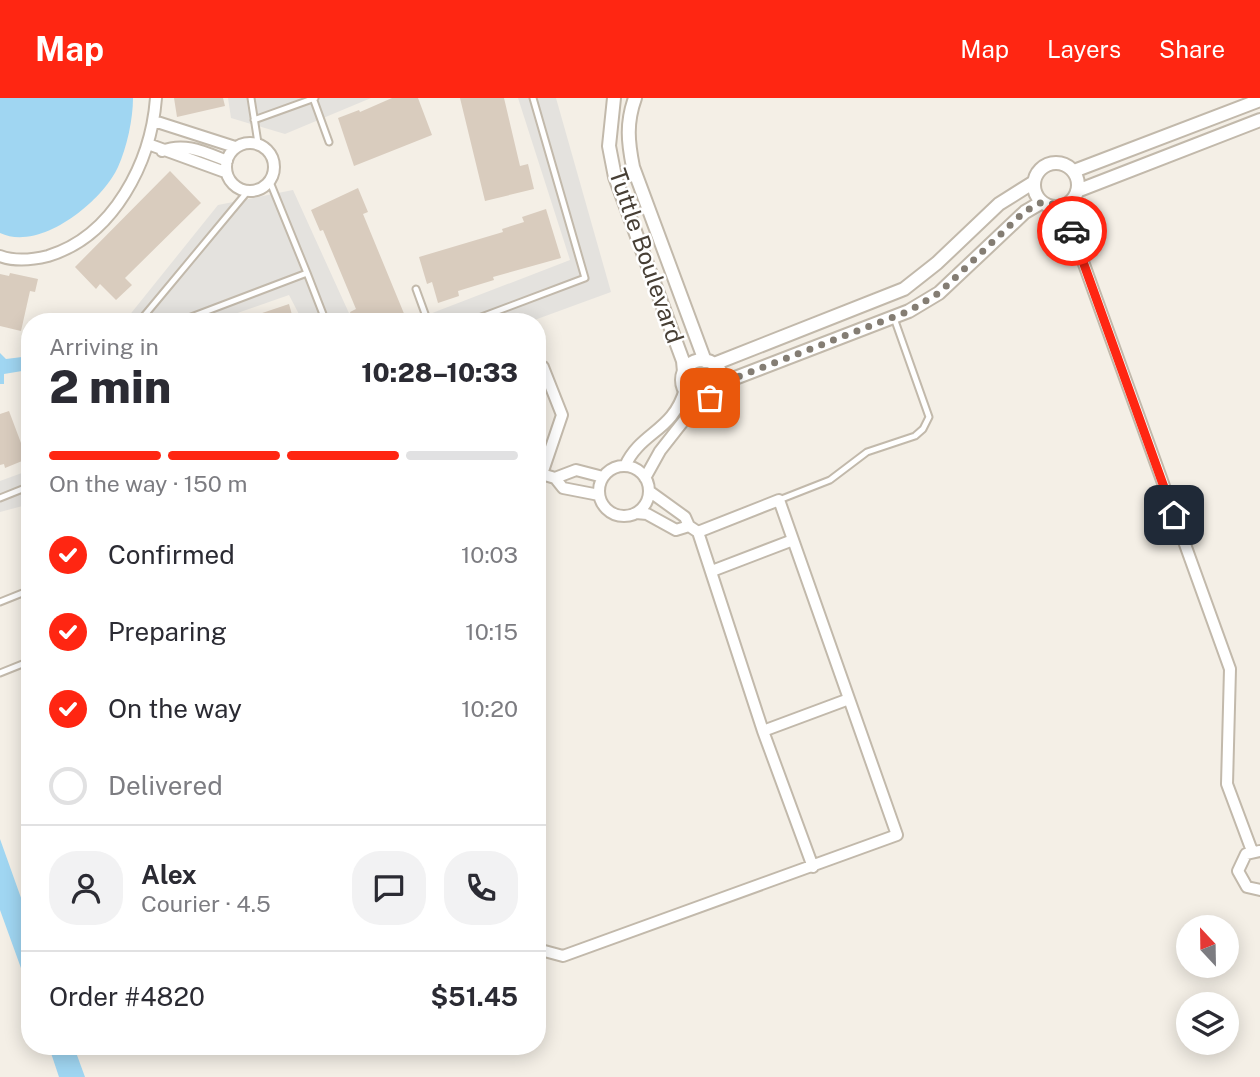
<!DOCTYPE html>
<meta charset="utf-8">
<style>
body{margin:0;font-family:"Public Sans",sans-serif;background:#f2f2f3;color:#2b2b33;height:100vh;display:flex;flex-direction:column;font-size:26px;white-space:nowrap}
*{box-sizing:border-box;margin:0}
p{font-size:23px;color:#7c7c81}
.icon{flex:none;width:38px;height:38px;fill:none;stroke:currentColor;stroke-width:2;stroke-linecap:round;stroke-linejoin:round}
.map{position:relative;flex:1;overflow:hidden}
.drawer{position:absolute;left:21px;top:215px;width:525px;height:742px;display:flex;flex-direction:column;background:#fff;border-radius:28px;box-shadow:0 4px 18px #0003}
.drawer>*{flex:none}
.needle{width:46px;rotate:338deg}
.tools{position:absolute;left:1176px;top:817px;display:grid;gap:14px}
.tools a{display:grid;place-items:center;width:63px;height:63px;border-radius:50%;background:#fff;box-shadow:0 4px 18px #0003;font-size:35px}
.pin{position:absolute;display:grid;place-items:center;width:60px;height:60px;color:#fff;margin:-30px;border-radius:14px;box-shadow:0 4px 10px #0006}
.courier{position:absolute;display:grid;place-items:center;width:70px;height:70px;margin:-35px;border:5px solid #ff2612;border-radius:50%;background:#fff;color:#222;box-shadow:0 2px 9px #0007}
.overview em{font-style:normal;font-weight:800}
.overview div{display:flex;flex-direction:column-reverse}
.overview{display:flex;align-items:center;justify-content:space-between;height:119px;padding:0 28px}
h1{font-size:46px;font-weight:800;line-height:52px}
.bar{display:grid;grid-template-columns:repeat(4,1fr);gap:10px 7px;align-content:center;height:84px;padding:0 28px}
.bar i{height:9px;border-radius:5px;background:#e1e1e2}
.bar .current{background:#ff2612}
.bar p{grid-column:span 4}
.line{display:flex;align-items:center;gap:18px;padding:0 28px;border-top:2px solid #e1e1e2}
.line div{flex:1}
.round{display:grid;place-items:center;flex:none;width:74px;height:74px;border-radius:28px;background:#f2f2f3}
ol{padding:0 28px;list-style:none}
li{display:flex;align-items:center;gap:21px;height:77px}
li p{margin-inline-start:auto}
li .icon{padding:7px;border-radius:50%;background:#ff2612;color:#fff;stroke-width:4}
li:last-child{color:#7c7c81}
li i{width:38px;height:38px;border:4px solid #e1e1e2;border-radius:50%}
header{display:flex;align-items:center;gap:42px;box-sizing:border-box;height:98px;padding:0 35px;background:#ff2612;color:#fff}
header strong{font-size:33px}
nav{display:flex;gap:38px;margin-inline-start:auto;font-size:24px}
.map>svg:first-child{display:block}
.parking{fill:#e4e2de}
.water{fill:#a0d6f2}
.building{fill:#d9ccbe}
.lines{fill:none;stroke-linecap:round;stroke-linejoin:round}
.service-casing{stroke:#c2b9ab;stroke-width:9}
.minor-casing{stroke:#c2b9ab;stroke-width:14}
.tertiary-casing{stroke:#c2b9ab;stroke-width:16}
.service{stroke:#fff;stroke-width:5}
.minor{stroke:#fff;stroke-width:10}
.tertiary{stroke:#fff;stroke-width:12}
.done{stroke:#847d73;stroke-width:7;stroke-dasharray:0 12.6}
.route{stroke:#ff2612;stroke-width:9}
.labels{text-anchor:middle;stroke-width:5;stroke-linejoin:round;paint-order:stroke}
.street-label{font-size:24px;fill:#473f35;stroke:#fff}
</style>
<header>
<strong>Map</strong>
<nav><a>Map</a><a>Layers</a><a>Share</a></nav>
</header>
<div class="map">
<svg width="1260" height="979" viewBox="0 0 1260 979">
<rect width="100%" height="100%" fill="#f4efe6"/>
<path class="parking" d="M228,0H371L285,36L231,20Z
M518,0H556L611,194L529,224H409L570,162Z
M293,92L353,224H303L289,197L212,224H124L218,107Z
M30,372V406L0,414V383Z"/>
<path class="water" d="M0,0H133C133,21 127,49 118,69C102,104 40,154 0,135Z
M0,255L6,261L22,259L26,263V269L22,273L4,276V286H0Z
M0,741L30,825V895L0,812Z
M49,949H74L85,979H59Z"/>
<path class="building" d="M174,0H223L225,8L177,19Z
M392,0H418L432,37L354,68L338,20L359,12L360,14Z
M460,0H504L520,68L528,66L534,91L485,103Z
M170,73L201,105L125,180L132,187L116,202L100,186L96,191L75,169Z
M358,90L368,114L363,116L405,218L391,224H354L350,214L356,211L323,132L320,133L311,112Z
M546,111L561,160L493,179L494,182L458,193L459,198L438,205L432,184L427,186L419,159L503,134L502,131L524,124L522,119Z
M10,175L38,181L35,194L30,193L21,233L0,228V176L9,178Z
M289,206L294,224H245L244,221Z
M9,313L27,361L5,370L4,366L0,367V316Z"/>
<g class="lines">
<defs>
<path id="service" d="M251,0L258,45
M313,0L329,44
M254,22L315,0
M270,84L307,175
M416,191L428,224
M139,224L248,93
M178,224L307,175L326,224
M468,224L585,180L533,0
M0,400L30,388
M779,402L830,382L867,354L915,338L923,331L929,319L894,220
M0,504L30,492
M0,575L30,563"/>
<path id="minor" d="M154,23L235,49
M226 69a24 24 0 1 1 48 0a24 24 0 1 1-48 0Z
M148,46L225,74
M162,53C185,44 204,54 227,63
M1063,108L1230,571L1227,686L1252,753
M0,158C16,164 32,162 48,158C114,138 151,64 156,0
M537,272L543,269L562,317L542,376
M625,368C641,333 673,334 685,291
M599 393a25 25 0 1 1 50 0a25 25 0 1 1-50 0Z
M538,375L555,380L563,390L599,397
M555,380L576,372L603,379
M645,380L660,353L700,302
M649,393L685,419L689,428L698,434
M636,415L647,416L676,432L689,428
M712,473L793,442
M763,633L849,601
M1260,753L1246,756L1238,773L1247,789L1260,792
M537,851L563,858L897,737L779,402L698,434L763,633L813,769"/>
<path id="tertiary" d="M614,0L609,48L615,79L683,263L684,274
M635,0C626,25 628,44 633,69L705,263
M1034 87a22 22 0 1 1 44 0a22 22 0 1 1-44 0Z
M1074,73L1260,2
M1077,93L1260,22
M682 282a20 20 0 1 1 40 0a20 20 0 1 1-40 0Z
M714,266L904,191L937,165L999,106L1034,84
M722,285L909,213L939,195L1025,114L1042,104"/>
</defs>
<use href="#service" class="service-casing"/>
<use href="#minor" class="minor-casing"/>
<use href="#tertiary" class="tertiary-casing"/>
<use href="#service" class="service"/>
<use href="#minor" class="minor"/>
<use href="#tertiary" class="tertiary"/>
</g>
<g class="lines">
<path class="done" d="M710,300L722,285L909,213L939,195L1024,114L1042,104L1063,108L1072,133"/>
<path class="route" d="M1072,133L1174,417"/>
</g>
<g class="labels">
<g class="street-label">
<text transform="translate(646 158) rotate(71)" y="8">Tuttle Boulevard</text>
</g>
</g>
</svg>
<div class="tools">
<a><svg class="needle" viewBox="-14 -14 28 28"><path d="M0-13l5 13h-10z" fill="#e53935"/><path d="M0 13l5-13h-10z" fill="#7c7c81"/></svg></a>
<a><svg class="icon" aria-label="layers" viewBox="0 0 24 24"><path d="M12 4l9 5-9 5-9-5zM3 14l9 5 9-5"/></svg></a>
</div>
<div class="pin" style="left:710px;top:300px;background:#ea580c"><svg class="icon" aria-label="bag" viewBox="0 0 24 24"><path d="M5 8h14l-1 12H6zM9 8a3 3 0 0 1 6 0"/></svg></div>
<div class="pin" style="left:1174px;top:417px;background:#1f2937"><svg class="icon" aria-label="home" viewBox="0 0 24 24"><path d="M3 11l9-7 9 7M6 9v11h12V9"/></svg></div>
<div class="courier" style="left:1072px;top:133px"><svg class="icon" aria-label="car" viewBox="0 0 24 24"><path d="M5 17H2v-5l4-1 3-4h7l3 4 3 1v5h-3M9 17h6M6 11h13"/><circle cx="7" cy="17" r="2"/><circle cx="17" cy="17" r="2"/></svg></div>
<section class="drawer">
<div class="overview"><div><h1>2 min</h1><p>Arriving in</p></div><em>10:28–10:33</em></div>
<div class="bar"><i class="current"></i><i class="current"></i><i class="current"></i><i></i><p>On the way · 150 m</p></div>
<ol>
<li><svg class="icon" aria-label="check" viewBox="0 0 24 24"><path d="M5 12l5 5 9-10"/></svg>Confirmed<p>10:03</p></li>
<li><svg class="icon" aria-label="check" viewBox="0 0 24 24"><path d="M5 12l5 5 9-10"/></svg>Preparing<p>10:15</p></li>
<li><svg class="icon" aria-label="check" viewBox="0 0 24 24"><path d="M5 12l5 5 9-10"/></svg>On the way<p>10:20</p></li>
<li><i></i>Delivered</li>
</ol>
<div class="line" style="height:126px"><a class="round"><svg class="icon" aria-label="person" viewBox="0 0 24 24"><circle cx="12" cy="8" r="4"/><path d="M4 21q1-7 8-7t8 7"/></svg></a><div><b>Alex</b><p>Courier · 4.5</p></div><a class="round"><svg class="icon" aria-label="chat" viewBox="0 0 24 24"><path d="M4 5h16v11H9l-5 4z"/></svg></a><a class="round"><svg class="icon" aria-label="phone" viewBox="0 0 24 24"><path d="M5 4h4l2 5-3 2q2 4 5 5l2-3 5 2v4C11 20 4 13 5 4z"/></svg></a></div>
<div class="line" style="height:91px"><div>Order #4820</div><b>$51.45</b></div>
</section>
</div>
